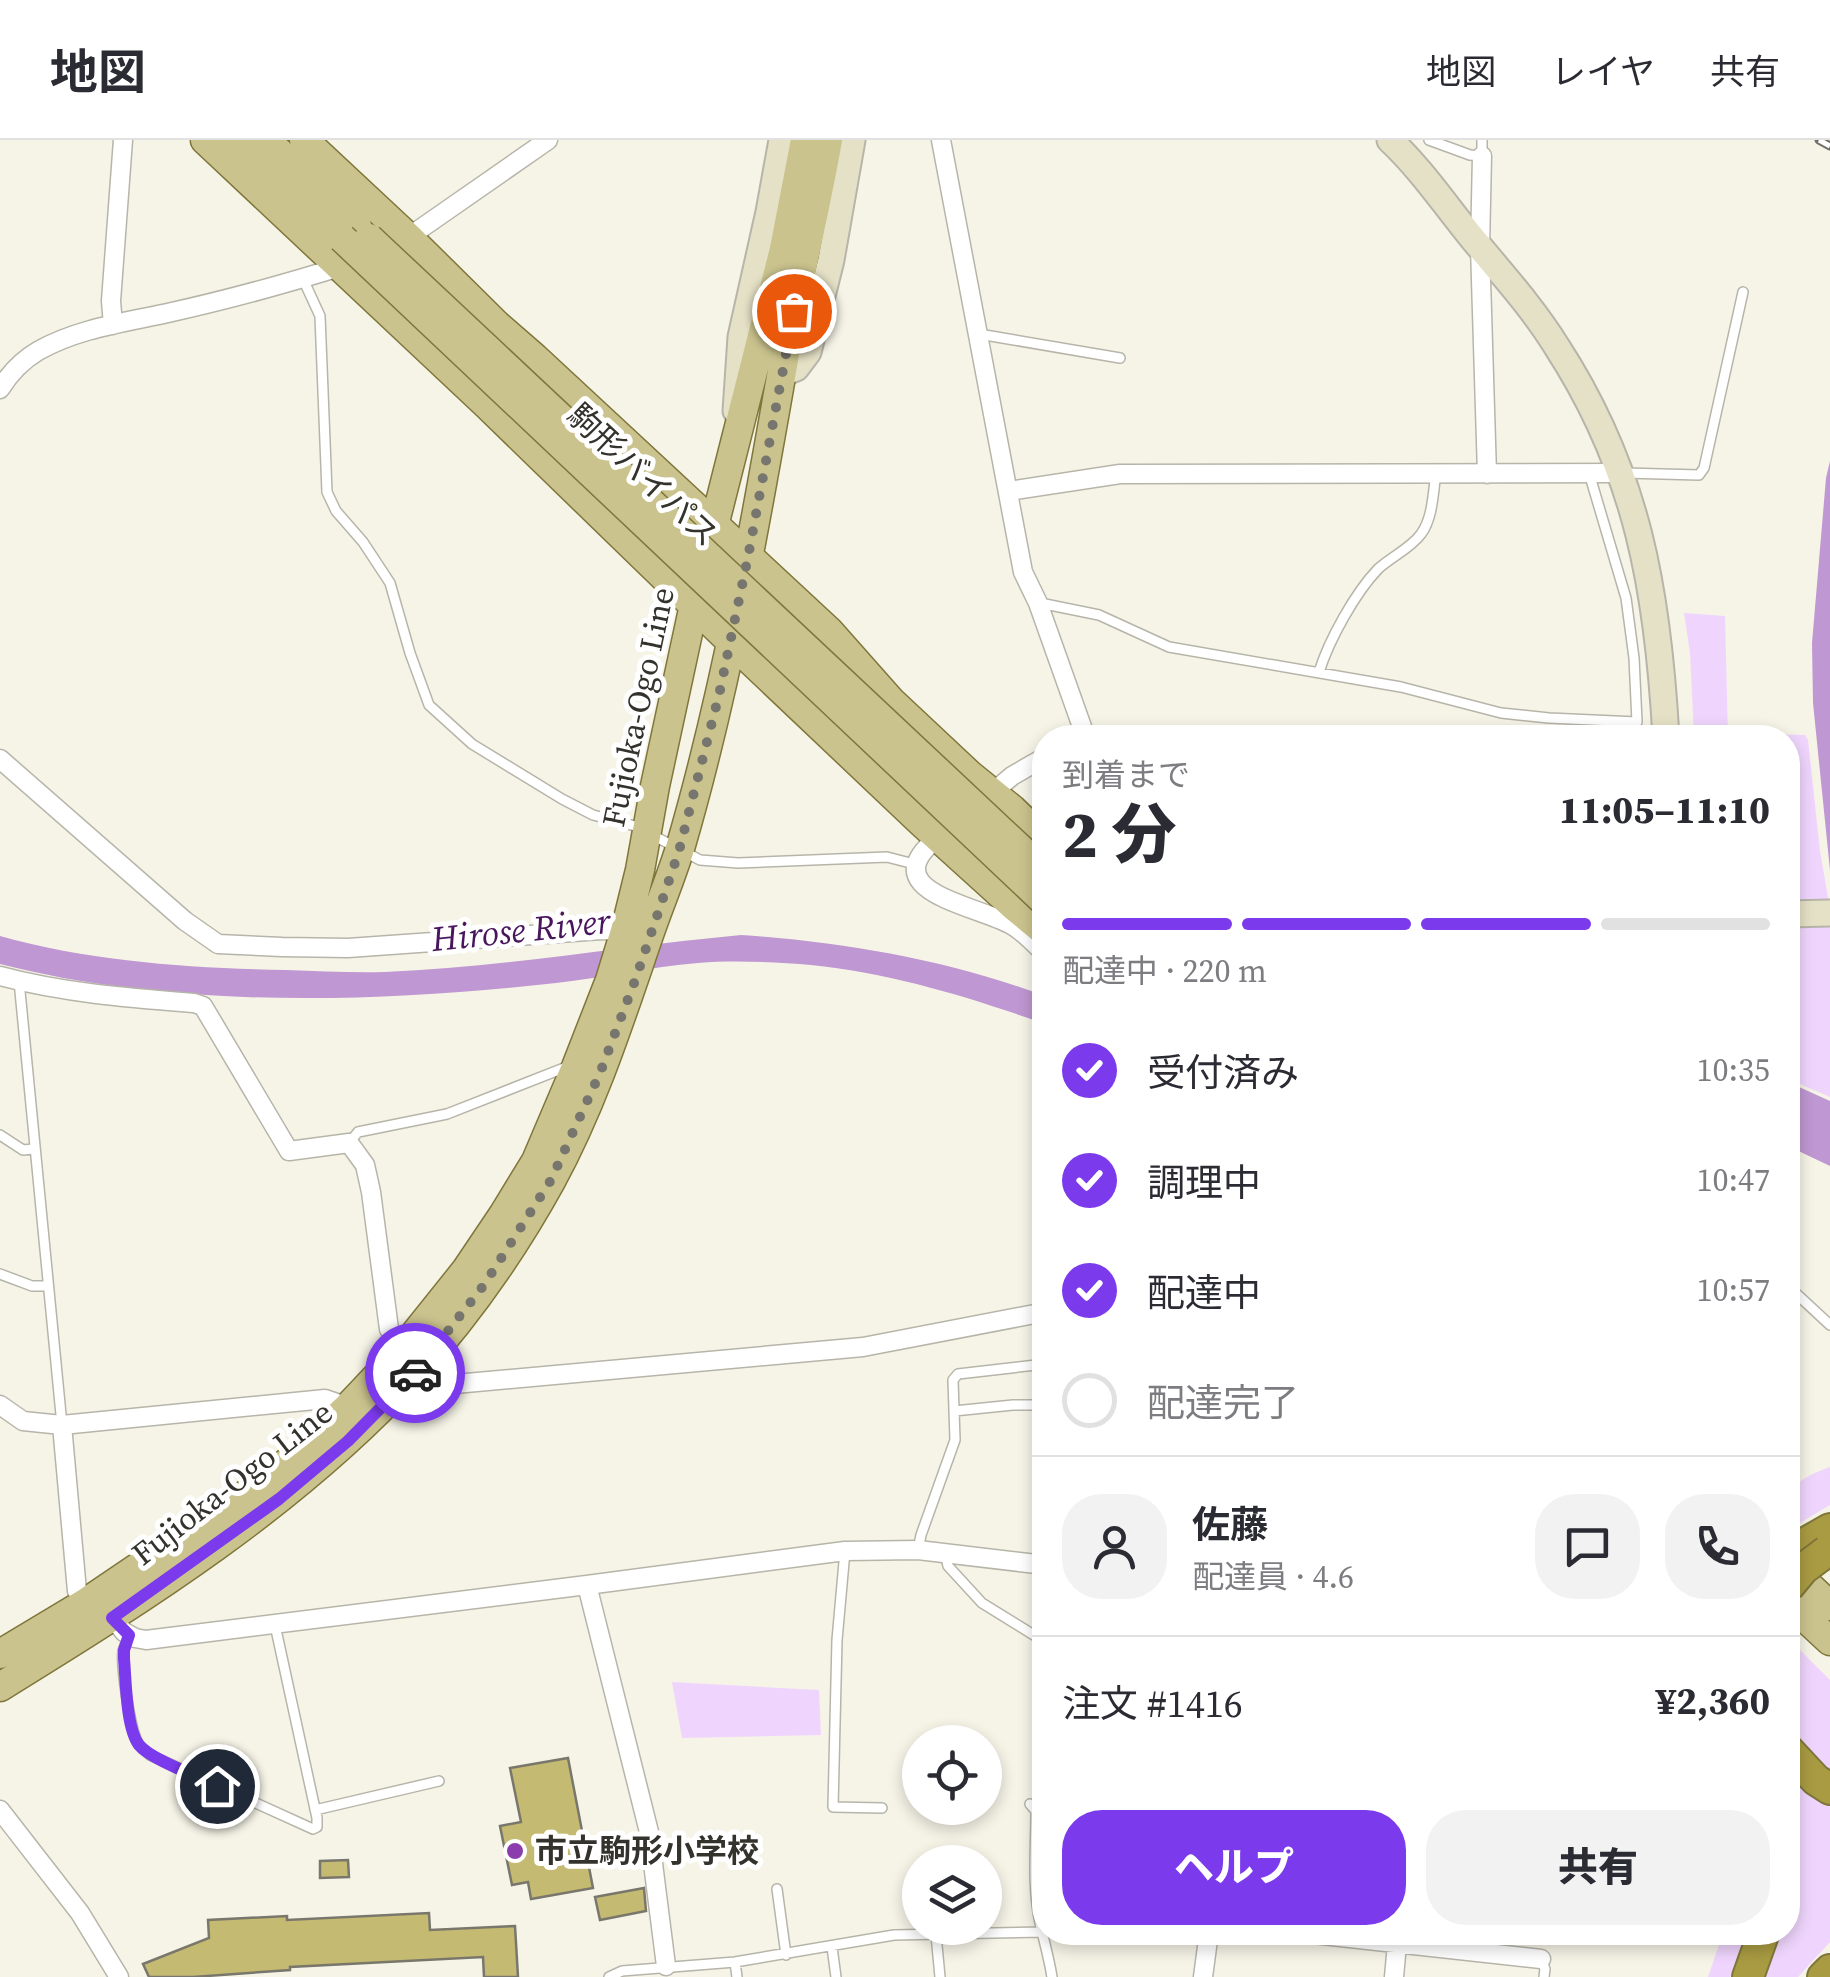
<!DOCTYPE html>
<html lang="ja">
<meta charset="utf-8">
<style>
body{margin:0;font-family:"Source Serif 4","Noto Sans JP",serif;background:#f2f2f3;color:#2b2b33;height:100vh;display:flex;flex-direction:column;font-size:38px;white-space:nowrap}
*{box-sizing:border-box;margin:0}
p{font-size:32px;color:#7c7c81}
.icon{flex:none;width:55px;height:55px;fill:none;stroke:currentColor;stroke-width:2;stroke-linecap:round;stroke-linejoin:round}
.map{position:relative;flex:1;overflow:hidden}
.drawer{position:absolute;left:1032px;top:585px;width:768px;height:1220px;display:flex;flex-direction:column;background:#fff;border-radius:40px;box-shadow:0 5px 15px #0003}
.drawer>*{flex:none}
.fabs{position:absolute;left:902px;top:1585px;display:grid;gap:20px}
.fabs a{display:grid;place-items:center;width:100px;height:100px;border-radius:50%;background:#fff;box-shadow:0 5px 15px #0003;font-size:50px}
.pin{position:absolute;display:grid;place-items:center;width:85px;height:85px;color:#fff;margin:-42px;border:5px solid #fff;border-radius:50%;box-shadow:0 2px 10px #0007}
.courier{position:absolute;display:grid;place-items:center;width:100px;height:100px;margin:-50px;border:8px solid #7c3aed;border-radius:50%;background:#fff;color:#222;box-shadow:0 2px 12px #0007}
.overview em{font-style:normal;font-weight:800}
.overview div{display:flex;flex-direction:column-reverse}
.overview{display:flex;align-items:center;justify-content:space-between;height:170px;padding:0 30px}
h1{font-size:65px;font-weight:800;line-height:75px}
.bar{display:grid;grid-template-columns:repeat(4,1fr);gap:15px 10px;align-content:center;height:120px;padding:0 30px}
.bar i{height:12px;border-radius:8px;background:#e1e1e2}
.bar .active{background:#7c3aed}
.bar p{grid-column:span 4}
.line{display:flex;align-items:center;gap:25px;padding:0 30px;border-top:2px solid #e1e1e2}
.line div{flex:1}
.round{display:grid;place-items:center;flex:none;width:105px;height:105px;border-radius:40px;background:#f2f2f3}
ol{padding:0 30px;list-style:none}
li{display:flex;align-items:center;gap:30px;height:110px}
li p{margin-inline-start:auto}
li .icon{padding:10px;border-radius:50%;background:#7c3aed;color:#fff;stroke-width:4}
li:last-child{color:#7c7c81}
li i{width:55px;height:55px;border:5px solid #e1e1e2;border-radius:50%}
.button{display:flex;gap:20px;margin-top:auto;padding:20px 30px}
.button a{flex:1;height:115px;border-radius:40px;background:#7c3aed;color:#fff;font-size:40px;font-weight:800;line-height:115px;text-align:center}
.button a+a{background:#f2f2f3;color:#2b2b33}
header{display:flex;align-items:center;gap:60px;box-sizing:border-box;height:140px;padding:0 50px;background:#fff;border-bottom:2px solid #e1e1e2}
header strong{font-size:48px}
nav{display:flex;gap:55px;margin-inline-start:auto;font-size:35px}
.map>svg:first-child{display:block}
.green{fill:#efd5fd}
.water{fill:#bf97d2}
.building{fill:#c5ba71;stroke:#79776c;stroke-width:2.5}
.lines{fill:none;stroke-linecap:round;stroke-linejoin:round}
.lane-casing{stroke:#b7b5a9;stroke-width:12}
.street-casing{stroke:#b7b5a9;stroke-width:21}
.secondary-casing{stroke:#b7b5a9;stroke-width:29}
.primary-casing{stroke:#7f763b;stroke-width:31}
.highway-casing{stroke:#7f763b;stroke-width:34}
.lane{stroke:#fff;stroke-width:9}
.street{stroke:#fff;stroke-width:18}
.secondary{stroke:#e5e1c6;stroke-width:25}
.primary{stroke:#cbc38e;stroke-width:28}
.highway{stroke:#a89b42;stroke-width:30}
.rail-casing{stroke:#717069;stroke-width:9}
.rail{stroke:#fff;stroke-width:5;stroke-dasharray:15;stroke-linecap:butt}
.primary-bridge-casing{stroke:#7f763b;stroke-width:31;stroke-linecap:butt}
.highway-bridge-casing{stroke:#7f763b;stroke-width:34;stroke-linecap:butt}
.primary-bridge{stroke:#cbc38e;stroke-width:28}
.highway-bridge{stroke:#a89b42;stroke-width:30}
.done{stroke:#77766e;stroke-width:10;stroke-dasharray:0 18}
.route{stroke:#7c3aed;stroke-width:12}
.poi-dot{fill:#8b3dad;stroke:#fff;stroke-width:4}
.labels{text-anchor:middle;stroke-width:10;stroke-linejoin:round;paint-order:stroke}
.street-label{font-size:32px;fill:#33322d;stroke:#fff}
.poi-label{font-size:32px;font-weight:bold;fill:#33322d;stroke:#fff;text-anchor:start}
.water-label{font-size:35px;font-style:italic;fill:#49165d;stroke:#fff}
</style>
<header>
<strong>地図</strong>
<nav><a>地図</a><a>レイヤ</a><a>共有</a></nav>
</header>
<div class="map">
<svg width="1830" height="1837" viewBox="0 0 1830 1837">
<rect width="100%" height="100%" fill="#f6f4e7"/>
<path class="green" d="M1684,473L1725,476L1728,597H1694L1690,513Z
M1772,594L1805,595L1808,600L1820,711L1830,769V957L1788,939V598H1769Z
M1830,1327V1365L1788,1390V1354C1799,1339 1813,1333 1830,1327Z
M1788,1498L1830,1540V1634L1805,1613L1788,1582Z
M672,1542L819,1550L821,1595L682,1598Z
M1788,1625L1830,1659V1802L1798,1837H1761L1776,1793L1788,1792Z
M1723,1793H1747L1730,1837H1708Z"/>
<path class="water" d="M1830,321V730L1813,563L1812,503L1826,338Z
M741,795C844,802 948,820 1045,856V884C969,857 891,833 811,825C776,822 733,820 698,823C650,827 603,838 556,843C376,863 176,869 0,824V796C93,822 190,828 286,830C319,831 353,833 385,832C504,827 623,806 741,795Z
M1788,942L1830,961V1026L1788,1006Z"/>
<path class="building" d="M568,1618L593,1748L531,1759L528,1742L512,1745L500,1686L521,1682L510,1628Z
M348,1720L349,1737L320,1738V1721Z
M644,1748L646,1771L600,1780L595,1757Z
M429,1773L430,1790L515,1786L518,1837H484L483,1817L290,1827V1830L193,1837H149L143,1824L209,1798L208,1780L287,1776V1780Z"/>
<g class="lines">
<defs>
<path id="lane" d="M1429,0L1470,15L1482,16V0
M303,139L320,176L327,352L336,371L363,402L390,443L410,513L429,565L472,604L562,659L593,675L635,686L700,720L738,723L887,717L914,724
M979,194L1120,218
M1625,333L1699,335L1704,328L1743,152
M1040,463L1099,475L1169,507L1401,547L1501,573L1549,578L1637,582L1634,518L1626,458L1589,333
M1319,532C1329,500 1355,453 1378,429C1391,417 1411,408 1421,394C1433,378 1433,352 1436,333
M19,841L62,1285
M0,995L23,1010L33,1009
M349,1003L358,992L447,974L569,926
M0,1134L32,1146H48
M1788,1146L1830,1185
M954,1271L1013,1265H1045
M918,1410L921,1395L955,1300L953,1240L958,1234L1045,1224
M845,1411L837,1500L833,1667L882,1668
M945,1413L948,1426L982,1463L1045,1502
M129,1495C128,1498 124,1508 123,1511C121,1527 130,1589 138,1603C141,1608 146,1611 150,1615L313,1689L317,1687V1678L275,1485
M1030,1664L1036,1671C1036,1707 1032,1747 1040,1783C1044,1801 1049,1818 1052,1837
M315,1670L439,1641
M777,1749L786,1815
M936,1795L940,1837
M832,1807L836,1837
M1541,1819L1545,1829L1544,1837
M735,1822L737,1837
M609,1837L622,1831L735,1822L894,1795L1045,1792"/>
<path id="street" d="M941,0L1023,432L1038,463L1086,598
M1482,16L1480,107L1487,334
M400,103L548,0
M113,185L111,161L123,0
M0,249C10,233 21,221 38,211C78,188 128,182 172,172C231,159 288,143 346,125
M1009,351L1120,334L1622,333
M0,619L185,781L218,804L282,807L348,808L601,790L625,791
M985,659L1012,636L1045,617
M945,692C866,749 968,763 1010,784C1023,791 1034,803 1045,814
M0,836C63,853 130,858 194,863L203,866L289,1011L349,1003L365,1025L371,1052L389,1189L402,1210
M414,1234L427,1242L444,1245L863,1207L1045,1172
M0,1265L23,1281L62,1285L325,1259L348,1267
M62,1285L77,1451L85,1463L112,1477L124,1492L135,1498L146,1500L587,1445L845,1411L918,1410L1045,1425
M587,1445L649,1692L666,1826
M0,1670L80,1773L119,1837
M1295,1792L1541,1819
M1203,1837L1209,1792
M1394,1837L1398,1793"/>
<path id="secondary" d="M1390,0C1421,29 1446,66 1473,99C1502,134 1533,168 1557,207C1638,332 1658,452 1666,598
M781,234L796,228L808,212L831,120L852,0
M736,271L741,197L769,72L782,0
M1788,774L1830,773"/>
<path id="primary" d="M205,0L486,264L730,501L921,682L1016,768L1045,792
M236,0L342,98
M266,0L357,86
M304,0L409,98L497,185L535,218L829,491L891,561L970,635L1012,669L1045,701
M1788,1426L1830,1466
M1788,1462L1830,1501
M0,1514L85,1463L261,1344L295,1316L348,1267L402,1210L466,1130L503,1075L536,1021L576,927L610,840L625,791L640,730L655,646L694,465L784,109L805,0
M0,1547C146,1457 295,1363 412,1236C465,1178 513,1110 551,1041C594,962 621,876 650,792C660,763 672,735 681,705C728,543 757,375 786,208C798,139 816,70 828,0"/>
<path id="highway" d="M1788,1418L1802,1405L1830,1389
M1788,1610L1816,1640L1830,1649
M1748,1837L1764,1792
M1823,1837L1830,1830"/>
</defs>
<use href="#lane" class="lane-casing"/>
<use href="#street" class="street-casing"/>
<use href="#secondary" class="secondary-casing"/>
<use href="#primary" class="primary-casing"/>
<use href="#highway" class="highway-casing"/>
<use href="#lane" class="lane"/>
<use href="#street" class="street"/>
<use href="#secondary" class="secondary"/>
<use href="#primary" class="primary"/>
<use href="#highway" class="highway"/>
<defs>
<path id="rail" d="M1819,0L1830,6"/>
</defs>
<use href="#rail" class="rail-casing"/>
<use href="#rail" class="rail"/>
<defs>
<path id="primary-bridge" d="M342,98L1045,762
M369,98L1045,732"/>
<path id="highway-bridge" d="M1788,1447L1803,1429L1827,1411"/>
</defs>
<use href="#primary-bridge" class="primary-bridge-casing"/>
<use href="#highway-bridge" class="highway-bridge-casing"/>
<use href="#primary-bridge" class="primary-bridge"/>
<use href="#highway-bridge" class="highway-bridge"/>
</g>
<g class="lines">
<path class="done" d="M415,1233L484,1145L551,1040L600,933L636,838L679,711L719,555L748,417L794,171"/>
<path class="route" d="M217,1646C199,1637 150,1619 139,1605C126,1588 126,1541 124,1519V1510L129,1495L112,1478L279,1359L348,1301L415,1233"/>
</g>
<circle class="poi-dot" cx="515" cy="1711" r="10"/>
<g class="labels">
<g class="street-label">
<text transform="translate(643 335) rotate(43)" y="11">駒形バイパス</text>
<text transform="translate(638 567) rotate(-78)" y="11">Fujioka-Ogo Line</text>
<text transform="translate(232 1343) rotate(-38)" y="11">Fujioka-Ogo Line</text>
</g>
<g class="poi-label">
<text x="535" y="1722">市立駒形小学校</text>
</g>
<g class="water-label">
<text transform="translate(521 790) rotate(-6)" y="12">Hirose River</text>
</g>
</g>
</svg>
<div class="fabs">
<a><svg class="icon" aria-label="locate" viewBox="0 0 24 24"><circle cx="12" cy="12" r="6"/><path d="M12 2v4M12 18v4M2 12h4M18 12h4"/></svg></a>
<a><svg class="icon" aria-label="layers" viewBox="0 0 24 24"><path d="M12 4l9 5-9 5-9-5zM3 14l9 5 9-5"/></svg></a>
</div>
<div class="pin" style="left:794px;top:171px;background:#ea580c"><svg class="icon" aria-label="bag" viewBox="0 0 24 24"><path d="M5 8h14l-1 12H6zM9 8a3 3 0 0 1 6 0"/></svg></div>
<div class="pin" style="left:217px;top:1646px;background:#1f2937"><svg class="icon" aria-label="home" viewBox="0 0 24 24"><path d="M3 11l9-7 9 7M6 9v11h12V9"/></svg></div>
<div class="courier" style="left:415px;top:1233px"><svg class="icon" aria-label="car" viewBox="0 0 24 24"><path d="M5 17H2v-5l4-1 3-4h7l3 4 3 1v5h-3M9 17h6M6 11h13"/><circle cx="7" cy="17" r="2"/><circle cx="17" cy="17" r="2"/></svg></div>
<section class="drawer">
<div class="overview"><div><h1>2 分</h1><p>到着まで</p></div><em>11:05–11:10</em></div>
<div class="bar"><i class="active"></i><i class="active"></i><i class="active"></i><i></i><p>配達中 · 220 m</p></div>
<ol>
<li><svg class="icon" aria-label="check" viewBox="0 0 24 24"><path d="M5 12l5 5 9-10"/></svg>受付済み<p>10:35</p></li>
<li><svg class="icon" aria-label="check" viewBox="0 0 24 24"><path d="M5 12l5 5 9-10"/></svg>調理中<p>10:47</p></li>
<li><svg class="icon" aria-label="check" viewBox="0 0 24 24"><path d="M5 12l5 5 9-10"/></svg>配達中<p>10:57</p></li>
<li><i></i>配達完了</li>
</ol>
<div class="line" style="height:180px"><a class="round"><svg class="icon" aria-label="person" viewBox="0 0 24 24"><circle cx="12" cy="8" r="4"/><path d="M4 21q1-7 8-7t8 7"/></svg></a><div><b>佐藤</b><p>配達員 · 4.6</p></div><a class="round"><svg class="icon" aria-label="chat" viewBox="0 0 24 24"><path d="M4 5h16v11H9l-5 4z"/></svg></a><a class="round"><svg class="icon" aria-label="phone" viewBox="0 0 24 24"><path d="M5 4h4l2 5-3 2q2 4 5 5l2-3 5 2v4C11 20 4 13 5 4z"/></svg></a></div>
<div class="line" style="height:130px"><div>注文 #1416</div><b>¥2,360</b></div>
<div class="button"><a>ヘルプ</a><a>共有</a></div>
</section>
</div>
